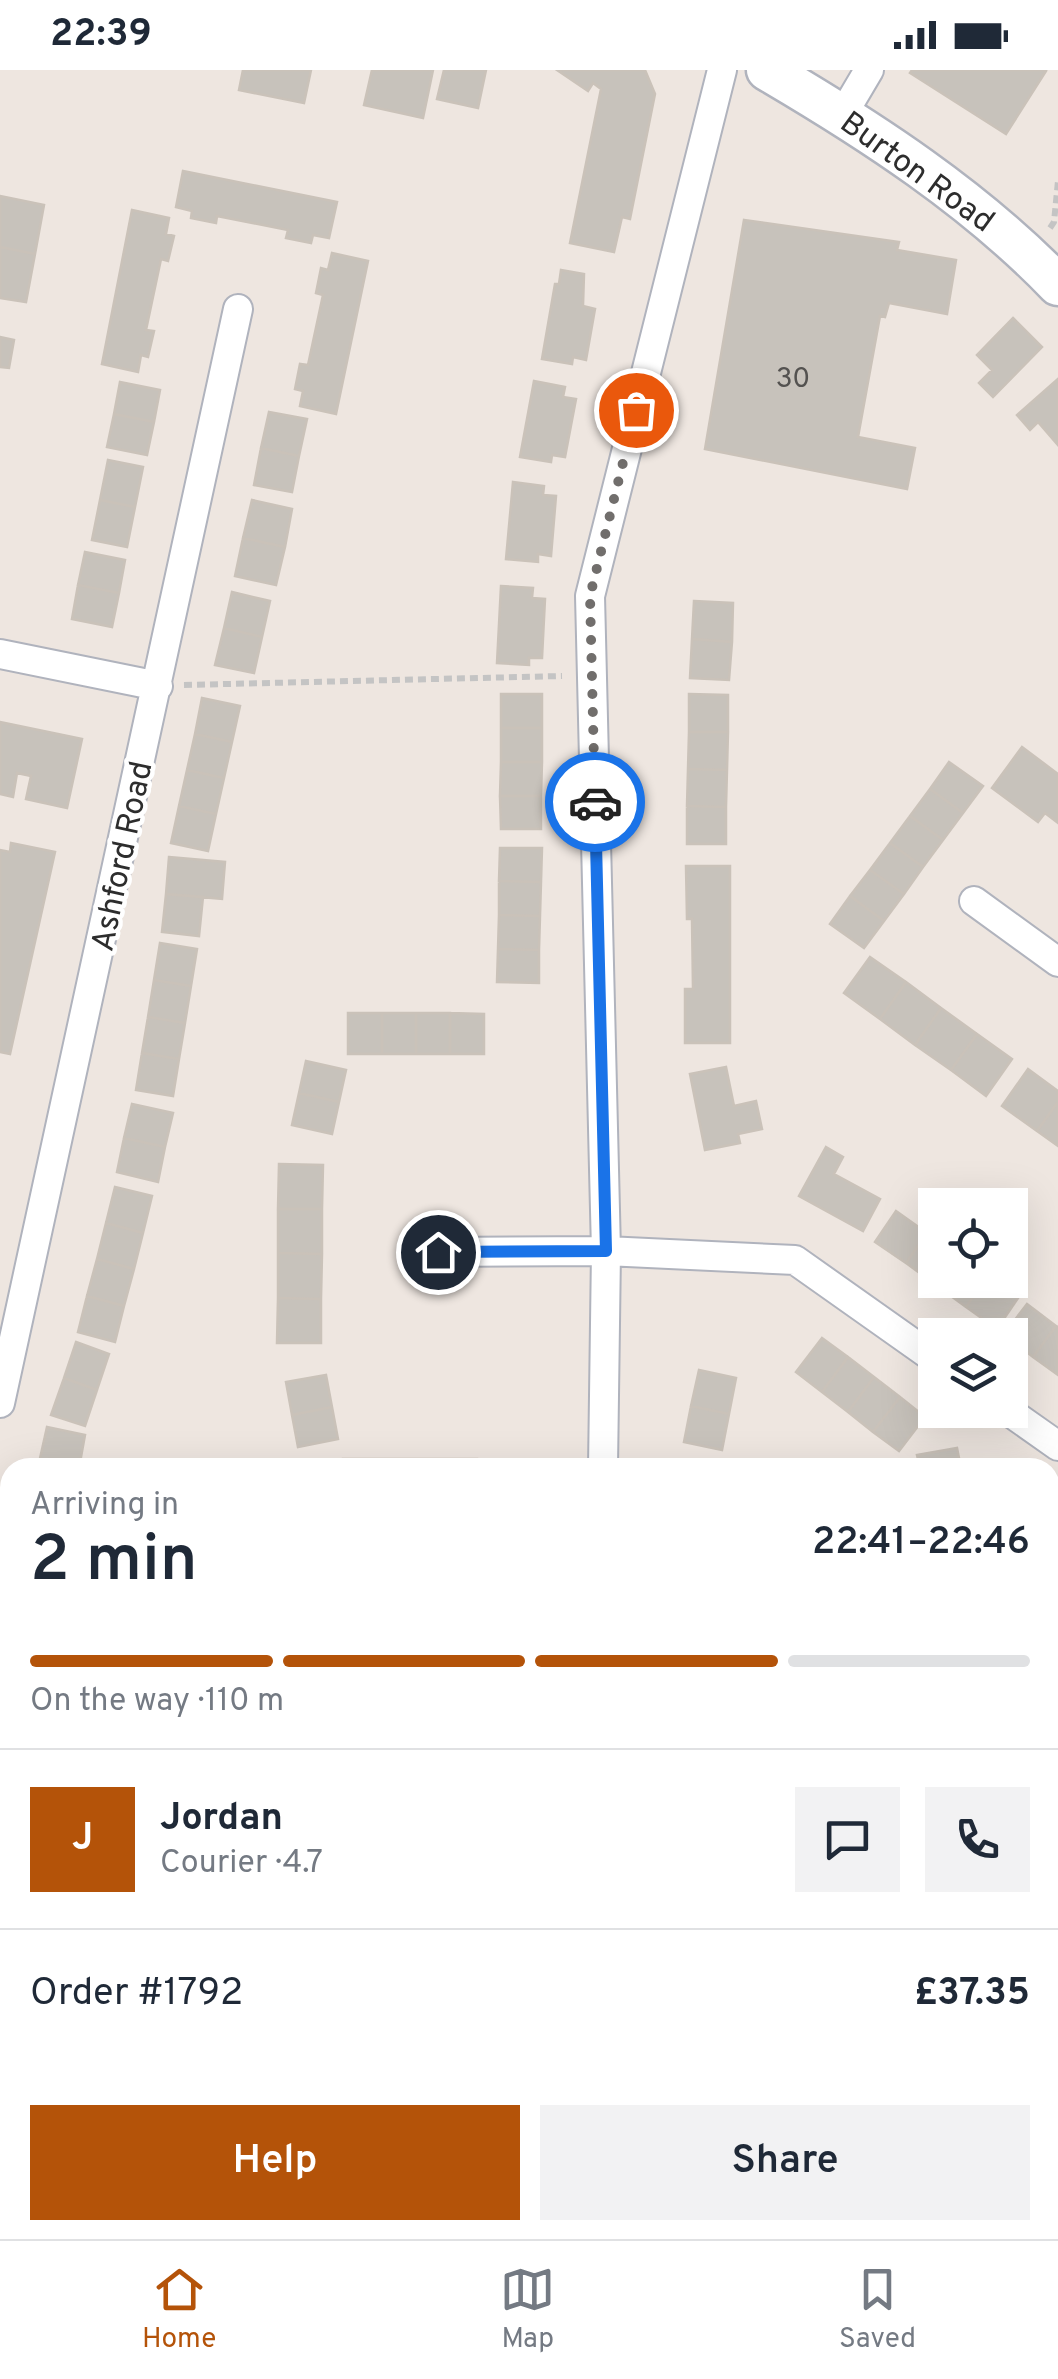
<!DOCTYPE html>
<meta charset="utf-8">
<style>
body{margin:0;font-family:Overpass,sans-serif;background:#f2f2f3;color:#1f2937;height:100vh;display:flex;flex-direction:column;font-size:38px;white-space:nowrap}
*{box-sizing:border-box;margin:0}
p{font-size:32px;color:#747a83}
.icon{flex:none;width:55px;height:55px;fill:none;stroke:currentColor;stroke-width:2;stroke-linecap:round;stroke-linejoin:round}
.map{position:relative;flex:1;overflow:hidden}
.details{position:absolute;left:0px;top:1388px;width:1060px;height:782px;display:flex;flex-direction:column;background:#fff;border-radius:30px 30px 0 0;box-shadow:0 10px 40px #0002}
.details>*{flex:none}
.buttons{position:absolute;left:918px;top:1118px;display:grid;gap:20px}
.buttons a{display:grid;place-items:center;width:110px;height:110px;border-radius:0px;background:#fff;box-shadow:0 10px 40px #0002;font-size:50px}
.pin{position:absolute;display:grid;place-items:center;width:85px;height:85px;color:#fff;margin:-42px;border:5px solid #fff;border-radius:50%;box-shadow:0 2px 10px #0007}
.courier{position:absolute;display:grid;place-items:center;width:100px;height:100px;margin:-50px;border:8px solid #1a73e8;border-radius:50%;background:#fff;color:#222;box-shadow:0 2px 12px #0007}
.head em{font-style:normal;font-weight:600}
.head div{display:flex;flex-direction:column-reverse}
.head{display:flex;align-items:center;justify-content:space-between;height:170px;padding:0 30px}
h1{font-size:65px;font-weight:600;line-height:75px}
.bar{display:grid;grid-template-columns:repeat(4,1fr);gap:15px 10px;align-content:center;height:120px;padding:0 30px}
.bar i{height:12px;border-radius:8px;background:#e0e1e3}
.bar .current{background:#b45309}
.bar p{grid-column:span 4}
.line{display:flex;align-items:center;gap:25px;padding:0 30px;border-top:2px solid #e0e1e3}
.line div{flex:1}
.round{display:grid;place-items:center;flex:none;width:105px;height:105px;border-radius:0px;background:#f2f2f3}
.action{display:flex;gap:20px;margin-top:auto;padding:20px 30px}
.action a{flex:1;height:115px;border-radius:0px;background:#b45309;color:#fff;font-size:40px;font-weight:600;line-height:115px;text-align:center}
.action a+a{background:#f2f2f3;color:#1f2937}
.status{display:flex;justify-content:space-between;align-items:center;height:70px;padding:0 50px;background:#fff;direction:ltr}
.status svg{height:28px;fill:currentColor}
.menu{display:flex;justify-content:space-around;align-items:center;height:140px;border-top:2px solid #e0e1e3;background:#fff;font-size:28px;color:#747a83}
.menu a{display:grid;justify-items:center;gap:5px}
.menu .current{color:#b45309}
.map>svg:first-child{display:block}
.education{fill:#efe2d0}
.green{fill:#bce49d}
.building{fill:#c7c2bb;stroke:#cac2b9;stroke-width:2.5}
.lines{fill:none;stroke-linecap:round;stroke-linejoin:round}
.lane-casing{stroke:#b0b3bd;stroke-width:19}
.street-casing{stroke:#b0b3bd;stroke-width:32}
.secondary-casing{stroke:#b0b3bd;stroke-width:45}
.path{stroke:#c4c4c4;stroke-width:6;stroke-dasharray:8 5;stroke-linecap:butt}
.lane{stroke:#fff;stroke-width:14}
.street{stroke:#fff;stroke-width:28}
.secondary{stroke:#fff;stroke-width:40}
.done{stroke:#716e6c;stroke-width:10;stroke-dasharray:0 18}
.route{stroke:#1a73e8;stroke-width:12}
.labels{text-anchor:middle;stroke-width:9;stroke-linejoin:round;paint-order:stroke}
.number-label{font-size:28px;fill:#545250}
.street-label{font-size:32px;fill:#2d2d2d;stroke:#fff}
</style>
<div class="status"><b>22:39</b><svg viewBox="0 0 49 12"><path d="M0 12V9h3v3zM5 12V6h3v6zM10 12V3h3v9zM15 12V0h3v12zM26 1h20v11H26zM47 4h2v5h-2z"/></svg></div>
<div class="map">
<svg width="1058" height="2169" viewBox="0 0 1058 2169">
<rect width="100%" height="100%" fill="#eee6e0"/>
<path class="education" d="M0,1510L10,1512V2134L0,2133Z"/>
<path class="green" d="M0,1762L10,1764V2134L0,2133Z"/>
<path class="building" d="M243,0H311L304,33L239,20Z
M372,0H433L423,48L364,35Z
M444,0H486L478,38L437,29Z
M557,0H645L655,24L630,149L622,147L614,182L570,173L601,19L593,13L588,21Z
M912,0H1044L1046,1L1006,64L910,3Z
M183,101L337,132L329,168L313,165L311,173L286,168L288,160L217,146L216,153L191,148L192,141L176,137Z
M0,126L44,135L35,184L0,177Z
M132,140L169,148L166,164L174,166L168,191L161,189L146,260L154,261L148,287L141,285L138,302L102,294Z
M744,150L899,172L897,180L956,190L947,244L889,233L885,247L880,246L858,367L915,378L907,419L705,379Z
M0,177L35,184L26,232L0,228Z
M332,183L368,191L336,344L300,336L303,321L295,319L300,294L308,295L323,225L316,223L321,198L328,200Z
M561,200L584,204L583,236L595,239L586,290L573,287L572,294L542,289L555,214H559Z
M1013,248L1042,277L993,327L979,313L992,300L977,285Z
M0,267L14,270L9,298L0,297Z
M1058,309V375L1038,352L1030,360L1017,345Z
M534,311L565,317L563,327L576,329L565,387L552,385L551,392L520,387Z
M120,312L160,320L154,352L114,344Z
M269,342L307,349L299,386L261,378Z
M114,344L154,352L147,385L107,377Z
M261,378L299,386L292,422L254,415Z
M108,390L143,397L135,437L100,430Z
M513,412L544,416L543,425L556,426L551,486L538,484V492L506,489Z
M100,430L135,437L127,477L92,470Z
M252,430L292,439L285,477L243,468Z
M243,468L285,477L276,515L235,506Z
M85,482L125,490L119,523L78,515Z
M78,515L119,523L112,557L72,549Z
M501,516L533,518L532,528L545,529L542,588H529V595L497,593Z
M232,522L270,531L262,567L224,558Z
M694,531L733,533L732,572L692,569Z
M224,558L262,567L254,603L215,595Z
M692,569L732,572L729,610L690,608Z
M501,624H542V658H501Z
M689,624L728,625V662H689Z
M202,628L240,636L232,672L195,664Z
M0,652L82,669L67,738L26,729L31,706L17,703L13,727L0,724Z
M501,658H542V692H501Z
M689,662H728L727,700L688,699Z
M195,664L232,672L224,708L187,700Z
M1022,677L1058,704V753L1045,743L1038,752L992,718Z
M501,692H542L541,726H500Z
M949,692L983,716L963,743L930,719Z
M688,699L727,700L726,737L687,736Z
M187,700L224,708L216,744L179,736Z
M930,719L963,743L943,770L910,746Z
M500,726H541V759H501Z
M179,736L216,744L208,781L171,773Z
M687,736L726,737V774H687Z
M910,746L943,770L923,797L890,773Z
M11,773L55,782L10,984L0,982V780L10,782Z
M890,773L923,797L904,824L870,800Z
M500,778H542L541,812L499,811Z
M169,787L225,792L222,829L166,824Z
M686,796H730V973H685V919H693L692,849H687Z
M870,800L904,824L884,851L850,826Z
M499,811L541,812L540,846L499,845Z
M166,824L203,827L199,866L162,862Z
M850,826L884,851L864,878L830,854Z
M499,845L540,846L539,880L498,879Z
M160,873L197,879L191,916L154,910Z
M498,879L539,880V913L497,912Z
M870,887L906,912L880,949L844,923Z
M154,910L191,916L185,953L148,947Z
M906,912L941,938L915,975L880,949Z
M941,938L977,964L951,1000L915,975Z
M348,943H382V984H348Z
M382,943H416V984H382Z
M416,943H450V984H416Z
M450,943L484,944V984H450Z
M148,947L185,953L179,989L142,983Z
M977,964L1012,989L986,1026L951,1000Z
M142,983L179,989L173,1026L136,1020Z
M306,991L346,1000L339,1032L299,1023Z
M726,997L734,1036L756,1031L762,1059L738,1064L740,1073L705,1080L690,1004Z
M1028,999L1058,1021V1032L1037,1061L1002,1036Z
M299,1023L339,1032L332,1064L292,1055Z
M1058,1032V1076L1037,1061Z
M132,1034L173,1043L165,1077L124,1068Z
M124,1068L165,1077L158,1112L117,1102Z
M826,1077L843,1087L834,1104L880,1129L863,1161L799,1126Z
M279,1094L323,1095L322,1139H278Z
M115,1117L152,1126L143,1163L106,1153Z
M278,1139H322V1184L278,1183Z
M896,1141L927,1163L906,1193L875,1172Z
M106,1153L143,1163L134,1199L97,1189Z
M927,1163L935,1169V1210H940L936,1215L906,1193Z
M278,1183L322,1184L321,1229L278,1228Z
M97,1189L134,1199L124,1236L87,1226Z
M940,1210H985L966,1237L936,1215Z
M985,1210H992L1018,1228L997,1259L966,1237Z
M87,1226L124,1236L115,1272L78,1262Z
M278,1228L321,1229V1273H277Z
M1027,1234L1056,1256L1033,1287L1010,1269V1265L1004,1264Z
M1056,1256L1058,1257V1305L1033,1287Z
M822,1268L848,1287L822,1322L796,1302Z
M76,1272L109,1284L97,1320L64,1308Z
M848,1287L874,1307L848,1342L822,1322Z
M699,1300L736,1308L729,1344L691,1336Z
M326,1305L332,1337L292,1345L286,1312Z
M874,1307L900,1327L873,1362L848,1342Z
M64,1308L97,1320L85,1356L51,1345Z
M900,1327L925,1347L899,1381L873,1362Z
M691,1336L729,1344L722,1380L684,1372Z
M332,1337L338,1369L298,1377L292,1345Z
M47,1357L85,1365L79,1398L39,1393Z
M957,1378L961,1398H920L917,1385Z
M343,1389H477V1398H343Z
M1050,1770H1058V1809L1050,1810Z
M1050,2017L1058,2018V2055L1050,2053Z
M675,2160H720L721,2162L711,2169H682Z
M801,2160H838L836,2169L800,2166Z
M853,2160H898L896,2169H851Z
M898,2160H911L942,2167L896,2169Z"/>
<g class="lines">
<defs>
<path id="lane" d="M0,1544L10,1547"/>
<path id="street" d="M843,44L869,0
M0,584L158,616
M974,831L1058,892
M437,1182L606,1181L795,1190L935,1289
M0,1333L238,239
M1007,1340L1058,1376
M603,1398L606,1181L590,526L722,0
M1050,1563L1058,1550
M1050,2113L1058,2115
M591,2169V2160"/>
<path id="secondary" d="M767,0C871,61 974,128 1058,215"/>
</defs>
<use href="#lane" class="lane-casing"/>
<use href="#street" class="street-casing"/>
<use href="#secondary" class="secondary-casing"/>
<path class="path" d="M1050,158L1054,152L1058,111
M184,615L562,606"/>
<use href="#lane" class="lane"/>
<use href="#street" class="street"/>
<use href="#secondary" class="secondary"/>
</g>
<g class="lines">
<path class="done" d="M595,732L590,526L636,340"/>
<path class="route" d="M438,1182L606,1181L595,732"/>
</g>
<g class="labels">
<g class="number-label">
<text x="793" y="317">30</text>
</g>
<g class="street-label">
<text transform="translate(918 101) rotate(36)" y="11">Burton Road</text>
<text transform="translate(121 786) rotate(-78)" y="11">Ashford Road</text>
</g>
</g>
</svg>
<div class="buttons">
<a><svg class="icon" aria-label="locate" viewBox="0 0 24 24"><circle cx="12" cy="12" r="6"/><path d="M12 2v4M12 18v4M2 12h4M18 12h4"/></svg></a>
<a><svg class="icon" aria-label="layers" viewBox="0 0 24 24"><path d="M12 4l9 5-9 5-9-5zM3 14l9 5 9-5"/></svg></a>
</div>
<div class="pin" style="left:636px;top:340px;background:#ea580c"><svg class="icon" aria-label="bag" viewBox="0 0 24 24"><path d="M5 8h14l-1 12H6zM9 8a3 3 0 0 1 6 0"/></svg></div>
<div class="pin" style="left:438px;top:1182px;background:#1f2937"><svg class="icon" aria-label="home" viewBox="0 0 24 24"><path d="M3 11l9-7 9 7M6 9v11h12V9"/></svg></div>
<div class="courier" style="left:595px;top:732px"><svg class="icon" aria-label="car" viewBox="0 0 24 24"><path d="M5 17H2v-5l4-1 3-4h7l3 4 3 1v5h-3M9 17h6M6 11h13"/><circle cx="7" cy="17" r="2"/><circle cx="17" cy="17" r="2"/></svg></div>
<section class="details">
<div class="head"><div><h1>2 min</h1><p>Arriving in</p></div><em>22:41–22:46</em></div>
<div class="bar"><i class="current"></i><i class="current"></i><i class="current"></i><i></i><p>On the way · 110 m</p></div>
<div class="line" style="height:180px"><b class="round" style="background:#b45309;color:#fff">J</b><div><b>Jordan</b><p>Courier · 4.7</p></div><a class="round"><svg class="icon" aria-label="chat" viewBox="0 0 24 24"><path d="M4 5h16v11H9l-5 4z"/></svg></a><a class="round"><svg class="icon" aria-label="phone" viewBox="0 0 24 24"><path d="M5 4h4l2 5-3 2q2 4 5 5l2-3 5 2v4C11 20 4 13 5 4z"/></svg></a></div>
<div class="line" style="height:130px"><div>Order #1792</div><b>£37.35</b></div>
<div class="action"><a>Help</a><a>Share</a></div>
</section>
</div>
<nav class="menu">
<a class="current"><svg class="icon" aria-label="home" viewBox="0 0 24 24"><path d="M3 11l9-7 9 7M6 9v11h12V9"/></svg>Home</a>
<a><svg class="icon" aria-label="map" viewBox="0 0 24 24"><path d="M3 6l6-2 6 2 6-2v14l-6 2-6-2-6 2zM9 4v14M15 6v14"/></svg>Map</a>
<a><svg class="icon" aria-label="saved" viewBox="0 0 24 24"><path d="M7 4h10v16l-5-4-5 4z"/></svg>Saved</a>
</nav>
